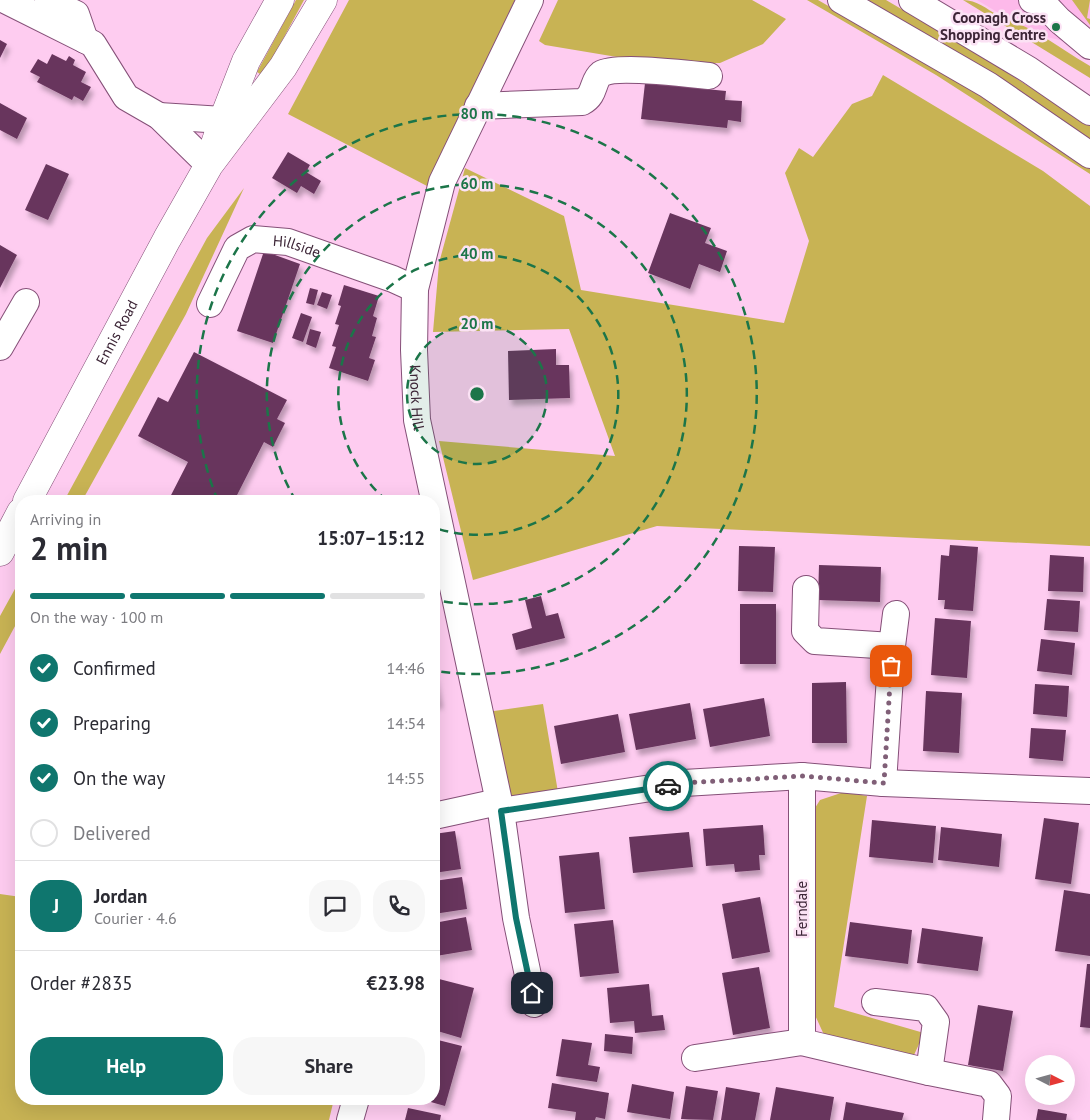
<!DOCTYPE html>
<meta charset="utf-8">
<style>
body{margin:0;font-family:"PT Sans",sans-serif;background:#f7f7f7;color:#2b2b33;height:100vh;display:flex;flex-direction:column;font-size:19px;white-space:nowrap}
*{box-sizing:border-box;margin:0}
p{font-size:16px;color:#7c7c81}
.icon{flex:none;width:28px;height:28px;fill:none;stroke:currentColor;stroke-width:2;stroke-linecap:round;stroke-linejoin:round}
.map{position:relative;flex:1;overflow:hidden}
.drawer{position:absolute;left:15px;top:495px;width:425px;height:610px;display:flex;flex-direction:column;background:#fff;border-radius:20px;box-shadow:0 5px 20px #0002}
.drawer>*{flex:none}
.needle{width:32px;rotate:96deg}
.controls{position:absolute;left:1025px;top:1055px;display:grid;gap:10px}
.controls a{display:grid;place-items:center;width:50px;height:50px;border-radius:50%;background:#fff;box-shadow:0 5px 20px #0002;font-size:25px}
.pin{position:absolute;display:grid;place-items:center;width:42px;height:42px;color:#fff;margin:-21px;border-radius:10px;box-shadow:0 2px 8px #0006}
.courier{position:absolute;display:grid;place-items:center;width:50px;height:50px;margin:-25px;border:4px solid #0f766e;border-radius:50%;background:#fff;color:#222;box-shadow:0 1px 6px #0007}
.overview em{font-style:normal;font-weight:600}
.overview div{display:flex;flex-direction:column-reverse}
.overview{display:flex;align-items:center;justify-content:space-between;height:85px;padding:0 15px}
h1{font-size:32px;font-weight:600;line-height:38px}
.bar{display:grid;grid-template-columns:repeat(4,1fr);gap:8px 5px;align-content:center;height:60px;padding:0 15px}
.bar i{height:6px;border-radius:4px;background:#e1e1e2}
.bar .selected{background:#0f766e}
.bar p{grid-column:span 4}
.line{display:flex;align-items:center;gap:12px;padding:0 15px;border-top:1px solid #e1e1e2}
.line div{flex:1}
.round{display:grid;place-items:center;flex:none;width:52px;height:52px;border-radius:20px;background:#f7f7f7}
ol{padding:0 15px;list-style:none}
li{display:flex;align-items:center;gap:15px;height:55px}
li p{margin-inline-start:auto}
li .icon{padding:5px;border-radius:50%;background:#0f766e;color:#fff;stroke-width:4}
li:last-child{color:#7c7c81}
li i{width:28px;height:28px;border:2px solid #e1e1e2;border-radius:50%}
.action{display:flex;gap:10px;margin-top:auto;padding:10px 15px}
.action a{flex:1;height:58px;border-radius:20px;background:#0f766e;color:#fff;font-size:20px;font-weight:600;line-height:58px;text-align:center}
.action a+a{background:#f7f7f7;color:#2b2b33}
.map>svg:first-child{display:block}
.built{fill:#fdb9ea}
.green{fill:#c8b354}
.building{fill:#68365d;filter:url(#shadow)}
.lines{fill:none;stroke-linecap:round;stroke-linejoin:round}
.minor-casing{stroke:#855078;stroke-width:28}
.major-casing{stroke:#855078;stroke-width:29}
.minor{stroke:#fff;stroke-width:26}
.major{stroke:#fff;stroke-width:28}
.done{stroke:#805f77;stroke-width:5;stroke-dasharray:0 9}
.route{stroke:#0f766e;stroke-width:6}
.ring{fill:none;stroke:#1c7549;stroke-width:2.5;stroke-dasharray:9 6}
.poi-dot{fill:#1c7549;stroke:#fbe2f4;stroke-width:2}
.labels{text-anchor:middle;stroke-width:5;stroke-linejoin:round;paint-order:stroke}
.poi-label{font-size:15px;font-weight:bold;fill:#3c2536;stroke:#fbe2f4;text-anchor:end}
.street-label{font-size:15px;fill:#3c2536;stroke:#fbe2f4}
.centre{fill:#1c7549;stroke:#fbe2f4;stroke-width:2.5}
.ring-label{font-size:15px;text-anchor:middle;font-weight:bold;fill:#1c7549;stroke:#fbe2f4;stroke-width:5;stroke-linejoin:round;paint-order:stroke}
</style>
<div class="map">
<svg width="1090" height="1120" viewBox="0 0 1090 1120">
<defs>
<filter id="shadow"><feDropShadow dx="3" dy="5.5" stdDeviation="2.5" flood-color="#0004"/></filter>
</defs>
<rect width="100%" height="100%" fill="#feccf0"/>
<path class="built" d="M977,0H1090V42H1068L1034,34Z"/>
<path class="green" d="M296,0H304L263,76L257,72Z
M349,0H515L427,186L288,114Z
M558,0H752L786,19L763,44L720,63L659,64L545,45L539,41Z
M807,0H818L934,67L1015,117L1090,168V174L936,75Z
M868,0H886L983,57L1090,126V139L993,74Z
M963,0C977,0 986,9 998,15C1011,21 1025,26 1037,33C1055,43 1072,56 1090,66V78Z
M1072,0H1090L1087,18L1090,19V25Z
M883,75L1043,171L1090,206V546L657,526L473,580L439,441L615,456L569,329L433,332L439,263L465,168L564,216L581,290L784,323L809,241L785,173L799,148L813,157L852,104L872,96Z
M244,188L186,314L82,501H64L207,238Z
M21,578V615L0,654V616Z
M543,704L558,792L523,801L506,794L487,712Z
M844,792L867,796L834,1007L924,1033L914,1055L825,1037L814,1013L810,816L820,800Z
M0,894L21,897V1099H334L329,1120H0Z"/>
<path class="building" d="M0,40L7,44L0,58Z
M52,54L66,61L69,56L75,60L73,65L86,72L81,82L91,87L83,101L74,96L72,100L37,82L40,77L30,72L38,59L47,64Z
M645,83L726,91L725,100L742,101L741,122L728,120L727,128L641,119Z
M0,103L27,118L17,139L0,130Z
M288,152L310,165L306,172L321,181L314,194L301,186L297,193L272,178Z
M46,164L69,174L48,220L25,210Z
M670,213L711,228L705,243L727,251L720,272L699,264L690,289L648,273Z
M0,245L17,255L0,288Z
M264,251L300,264L273,343L237,331Z
M344,285L379,296L373,316L377,318L372,336L376,337L369,358L375,360L368,381L329,368L336,347L332,346L339,325L335,324L341,306L338,305Z
M310,288L318,290L314,305L306,303Z
M322,292L332,295L327,309L317,305Z
M301,313L312,317L303,342L292,338Z
M310,329L321,332L316,348L306,344Z
M556,349V365H569L570,398L509,400L508,351Z
M194,352L287,400L277,419L285,423L273,447L264,442L234,501H168L188,462L138,436L158,397L168,402Z
M950,545L978,547L973,611L944,609L945,600H938L941,555L949,556Z
M739,546L775,547L773,592L738,591Z
M1050,555L1084,557L1083,592L1048,591Z
M819,565L881,567L880,602L818,600Z
M541,596L546,616L558,613L565,638L516,650L512,634L532,628L525,600Z
M1047,599L1080,601L1078,632L1044,630Z
M740,604H776V664H740Z
M935,618L971,621L967,678L931,675Z
M1041,639L1075,643L1072,675L1037,671Z
M434,669L440,703L434,704Z
M846,682L847,743H812V683Z
M1035,684L1069,686L1067,717L1033,714Z
M926,691L962,693L959,753L923,751Z
M764,698L770,736L710,747L703,709Z
M690,703L696,739L636,750L629,714Z
M618,714L625,752L561,764L554,726Z
M1031,728L1066,730L1063,761L1029,758Z
M1044,818L1079,823L1071,884L1035,879Z
M872,820L936,826L933,863L869,857Z
M763,825L765,855H759L760,870L735,872L734,864L706,866L703,829Z
M941,827L1002,834L999,867L938,860Z
M455,831L461,869L434,873V834Z
M689,832L693,867L633,873L629,837Z
M599,852L605,909L565,913L559,856Z
M462,877L467,909L434,914V881Z
M1064,890L1090,894V956L1055,951Z
M760,897L770,952L732,959L722,904Z
M466,917L472,950L436,956L434,943V923Z
M613,920L619,973L580,977L574,924Z
M850,922L912,930L908,964L845,956Z
M922,928L983,937L978,971L917,963Z
M1087,964H1090V1028L1080,1027Z
M759,967L770,1028L733,1035L722,973Z
M439,979L474,988L461,1038L434,1030V1000Z
M649,984L652,1016L663,1015L665,1030L635,1033L634,1021L610,1023L607,988Z
M978,1005L1013,1011L1003,1071L968,1065Z
M605,1034L633,1037L632,1054L604,1051Z
M434,1039L462,1046L445,1106L420,1099H434Z
M562,1039L592,1043L588,1065L600,1067L597,1082L556,1076Z
M552,1083L609,1093L605,1119L596,1117L595,1120H575L576,1112L548,1108Z
M632,1084L674,1092L670,1119L627,1112Z
M686,1086L718,1091L713,1120L681,1119Z
M726,1087L760,1093L755,1120H721Z
M776,1087L834,1097L830,1120H770Z
M846,1102L904,1113L902,1120H843Z
M408,1108L441,1115L440,1120H405Z
M1038,1109L1067,1114L1066,1120H1036Z"/>
<g class="lines">
<defs>
<g id="minor">
<path d="M5,0L93,44L126,97L159,116L209,165"/>
<path d="M48,0L76,14L85,40"/>
<path id="s1" d="M530,0L442,182L415,289L414,350L417,420L501,811L516,918L534,1004"/>
<path d="M841,0L988,85L1090,155"/>
<path d="M912,0L1029,70L1090,112"/>
<path d="M1032,0L1042,2L1059,20L1090,46"/>
<path d="M478,106L582,102C596,95 592,81 601,74C615,65 689,74 709,76"/>
<path d="M159,116L223,120"/>
<path id="s2" d="M210,304L237,248L253,239L288,242L393,279L415,289"/>
<path d="M0,347L26,302"/>
<path d="M806,589L805,631L815,641L892,646L883,783"/>
<path d="M892,646L896,614"/>
<path d="M802,776V1042L929,1072L936,1022L926,1008L875,1002"/>
<path d="M501,811L684,783L802,776L883,783L1090,791"/>
<path d="M434,816L498,802"/>
<path d="M695,1058L802,1042"/>
<path d="M929,1072L989,1084L998,1096L996,1120"/>
<path d="M350,1120L356,1099"/>
</g>
<g id="major">
<path d="M215,144L223,120L246,61L280,0"/>
<path id="s3" d="M27,501L167,239L209,165L283,67L323,0"/>
<path d="M0,552L21,512"/>
</g>
</defs>
<use href="#minor" class="minor-casing"/>
<use href="#major" class="major-casing"/>
<use href="#minor" class="minor"/>
<use href="#major" class="major"/>
</g>
<g class="lines">
<path class="done" d="M668,786L684,783L802,776L884,783L891,666"/>
<path class="route" d="M532,993L516,918L501,811L668,786"/>
</g>
<circle cx="477" cy="394" r="70" fill="#1c7549" fill-opacity=".12"/>
<g class="ring">
<circle cx="477" cy="394" r="70"/>
<path d="M387 501A140 140 0 1 1 435 528"/>
<path d="M296 501A210 210 0 1 1 435 600"/>
<path d="M218 501A280 280 0 1 1 436 671"/>
</g>
<circle class="poi-dot" cx="1056" cy="27" r="5"/>
<g class="labels">
<g class="poi-label">
<text x="1046" y="23">Coonagh Cross<tspan x="1046" dy="17">Shopping Centre</tspan></text>
</g>
<g class="street-label">
<text dy="5" stroke="none"><textPath href="#s2" startOffset="125">Hillside</textPath></text>
<text dy="5" stroke="none"><textPath href="#s3" startOffset="191">Ennis Road</textPath></text>
<text dy="5" stroke="none"><textPath href="#s1" startOffset="421">Knock Hill</textPath></text>
<text transform="translate(802 909) rotate(-90)" y="5">Ferndale</text>
</g>
</g>
<circle cx="477" cy="394" r="8" class="centre"/>
<g class="ring-label">
<text x="477" y="119">80 m</text>
<text x="477" y="189">60 m</text>
<text x="477" y="259">40 m</text>
<text x="477" y="329">20 m</text>
</g>
</svg>
<div class="controls">
<a><svg class="needle" viewBox="-14 -14 28 28"><path d="M0-13l5 13h-10z" fill="#e53935"/><path d="M0 13l5-13h-10z" fill="#7c7c81"/></svg></a>
</div>
<div class="pin" style="left:891px;top:666px;background:#ea580c"><svg class="icon" aria-label="bag" viewBox="0 0 24 24"><path d="M5 8h14l-1 12H6zM9 8a3 3 0 0 1 6 0"/></svg></div>
<div class="pin" style="left:532px;top:993px;background:#1f2937"><svg class="icon" aria-label="home" viewBox="0 0 24 24"><path d="M3 11l9-7 9 7M6 9v11h12V9"/></svg></div>
<div class="courier" style="left:668px;top:786px"><svg class="icon" aria-label="car" viewBox="0 0 24 24"><path d="M5 17H2v-5l4-1 3-4h7l3 4 3 1v5h-3M9 17h6M6 11h13"/><circle cx="7" cy="17" r="2"/><circle cx="17" cy="17" r="2"/></svg></div>
<section class="drawer">
<div class="overview"><div><h1>2 min</h1><p>Arriving in</p></div><em>15:07–15:12</em></div>
<div class="bar"><i class="selected"></i><i class="selected"></i><i class="selected"></i><i></i><p>On the way · 100 m</p></div>
<ol>
<li><svg class="icon" aria-label="check" viewBox="0 0 24 24"><path d="M5 12l5 5 9-10"/></svg>Confirmed<p>14:46</p></li>
<li><svg class="icon" aria-label="check" viewBox="0 0 24 24"><path d="M5 12l5 5 9-10"/></svg>Preparing<p>14:54</p></li>
<li><svg class="icon" aria-label="check" viewBox="0 0 24 24"><path d="M5 12l5 5 9-10"/></svg>On the way<p>14:55</p></li>
<li><i></i>Delivered</li>
</ol>
<div class="line" style="height:90px"><b class="round" style="background:#0f766e;color:#fff">J</b><div><b>Jordan</b><p>Courier · 4.6</p></div><a class="round"><svg class="icon" aria-label="chat" viewBox="0 0 24 24"><path d="M4 5h16v11H9l-5 4z"/></svg></a><a class="round"><svg class="icon" aria-label="phone" viewBox="0 0 24 24"><path d="M5 4h4l2 5-3 2q2 4 5 5l2-3 5 2v4C11 20 4 13 5 4z"/></svg></a></div>
<div class="line" style="height:65px"><div>Order #2835</div><b>€23.98</b></div>
<div class="action"><a>Help</a><a>Share</a></div>
</section>
</div>
